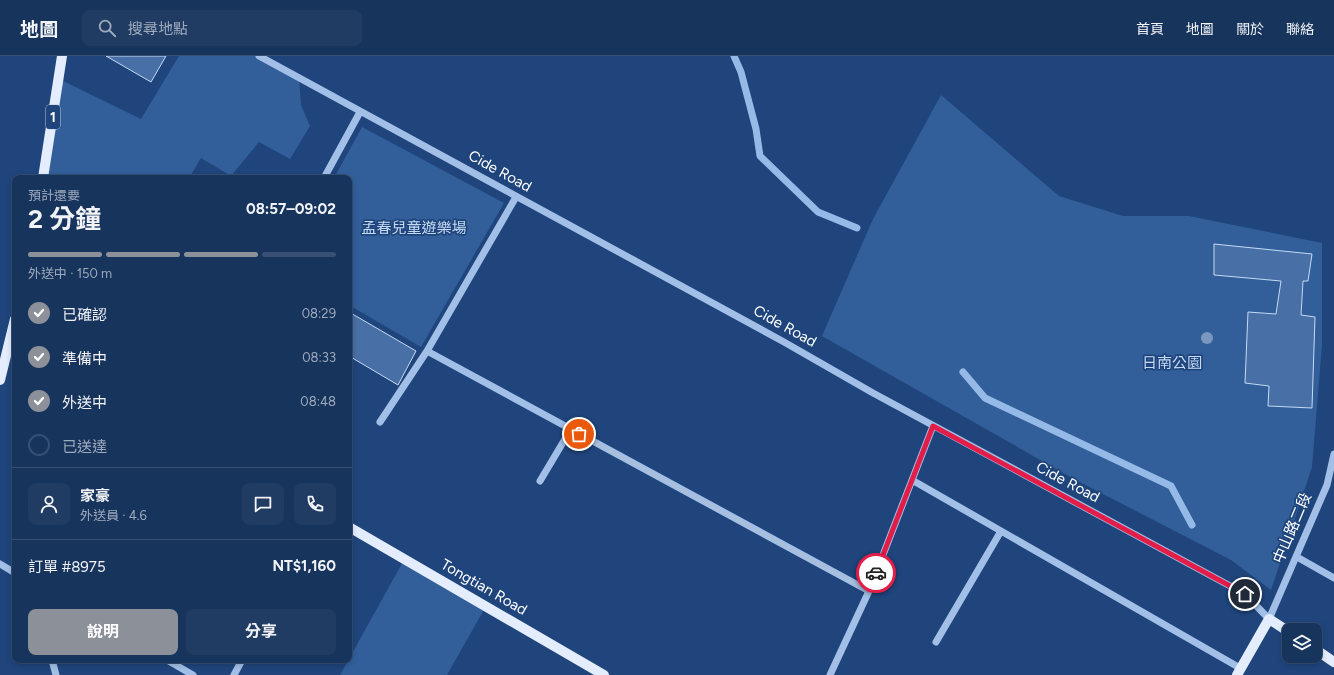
<!DOCTYPE html>
<html lang="zh-TW">
<meta charset="utf-8">
<style>
body{margin:0;font-family:Figtree,"Noto Sans TC",sans-serif;background:#203c63;color:#f1f3f6;height:100vh;display:flex;flex-direction:column;font-size:15px;white-space:nowrap}
*{box-sizing:border-box;margin:0}
p{font-size:13px;color:#9eaabc}
.icon{flex:none;width:22px;height:22px;fill:none;stroke:currentColor;stroke-width:2;stroke-linecap:round;stroke-linejoin:round}
.map{position:relative;flex:1;overflow:hidden}
.sheet{position:absolute;left:12px;top:119px;width:340px;height:488px;display:flex;flex-direction:column;background:#17345d;border-radius:8px;box-shadow:0 2px 6px #0003,0 0 0 1px #364f72}
.sheet>*{flex:none}
.fabs{position:absolute;left:1282px;top:567px;display:grid;gap:8px}
.fabs a{display:grid;place-items:center;width:40px;height:40px;border-radius:8px;background:#17345d;box-shadow:0 2px 6px #0003,0 0 0 1px #364f72;font-size:20px}
.pin{position:absolute;display:grid;place-items:center;width:34px;height:34px;color:#fff;margin:-17px;border:2px solid #fff;border-radius:50%;box-shadow:0 1px 4px #0007}
.courier{position:absolute;display:grid;place-items:center;width:40px;height:40px;margin:-20px;border:3px solid #e11d48;border-radius:50%;background:#fff;color:#222;box-shadow:0 1px 5px #0007}
.head em{font-style:normal;font-weight:700}
.head div{display:flex;flex-direction:column-reverse}
.head{display:flex;align-items:center;justify-content:space-between;height:68px;padding:0 16px}
h1{font-size:26px;font-weight:700;line-height:30px}
.bar{display:grid;grid-template-columns:repeat(4,1fr);gap:6px 4px;align-content:center;height:48px;padding:0 16px}
.bar i{height:5px;border-radius:3px;background:#364f72}
.bar .active{background:#8c9099}
.bar p{grid-column:span 4}
.line{display:flex;align-items:center;gap:10px;padding:0 16px;border-top:1px solid #364f72}
.line div{flex:1}
.round{display:grid;place-items:center;flex:none;width:42px;height:42px;border-radius:8px;background:#203c63}
ol{padding:0 16px;list-style:none}
li{display:flex;align-items:center;gap:12px;height:44px}
li p{margin-inline-start:auto}
li .icon{padding:4px;border-radius:50%;background:#8c9099;color:#fff;stroke-width:4}
li:last-child{color:#9eaabc}
li i{width:22px;height:22px;border:2px solid #364f72;border-radius:50%}
.action{display:flex;gap:8px;margin-top:auto;padding:8px 16px}
.action a{flex:1;height:46px;border-radius:8px;background:#8c9099;color:#fff;font-size:16px;font-weight:700;line-height:46px;text-align:center}
.action a+a{background:#203c63;color:#f1f3f6}
header{display:flex;align-items:center;gap:24px;box-sizing:border-box;height:56px;padding:0 20px;background:#17345d;border-bottom:1px solid #364f72}
header strong{font-size:19px}
nav{display:flex;gap:22px;margin-inline-start:auto;font-size:14px}
.search{width:280px;height:36px;background:#203c63;display:flex;align-items:center;gap:10px;box-sizing:border-box;padding:0 14px;border-radius:8px;color:#9eaabc;font-size:15px}
.map>svg:first-child{display:block}
.green{fill:#325f9a}
.lines{fill:none;stroke-linecap:round;stroke-linejoin:round}
.stream{stroke:#95bae8;stroke-width:7}
.building{fill:#4870a6;stroke:#c5daf5}
.minor{stroke:#a2bfe7;stroke-width:7}
.major{stroke:#e3edfd;stroke-width:10}
.tree{fill:#7a97bf}
.done{stroke:#b1bed1;stroke-width:4;stroke-dasharray:0 7.2}
.route{stroke:#e11d48;stroke-width:5}
.labels{text-anchor:middle;stroke-width:3.5;stroke-linejoin:round;paint-order:stroke}
.shield{fill:#1f457c;stroke:#bcc7d8;stroke-width:1}
.shield-label{font-size:14px;font-weight:bold;fill:#fff}
.street-label{font-size:15px;fill:#fff;stroke:#1f457c}
.park-label{font-size:15px;fill:#c5daf5;stroke:#1f457c}
</style>
<header>
<strong>地圖</strong>
<div class="search"><svg class="icon" aria-label="search" viewBox="0 0 24 24"><circle cx="10" cy="10" r="6"/><path d="M15 15l6 6"/></svg>搜尋地點</div>
<nav><a>首頁</a><a>地圖</a><a>關於</a><a>聯絡</a></nav>
</header>
<div class="map">
<svg width="1334" height="619" viewBox="0 0 1334 619">
<rect width="100%" height="100%" fill="#1f457c"/>
<path class="green" d="M179,0H259L299,22L301,49L310,70L290,103L259,86L231,120L201,102L189,122H43L59,23L141,63Z
M941,39L1059,140L1123,160H1189L1322,187V289L1312,411L1271,534L1231,504L1072,422L822,280L873,163Z
M362,71L504,147L421,291L349,249V122H334Z
M405,502L486,550L447,619H340Z"/>
<g class="lines">
<path class="stream" d="M734,0L741,16L756,73L760,100L818,156L857,172
M963,316L985,342L1171,430L1192,469"/>
</g>
<path class="building" d="M106,0H166L151,26Z
M1214,188L1312,198L1308,225H1303L1301,259L1315,261L1312,352L1268,350L1269,330L1245,327L1248,256L1276,258L1281,225L1214,219Z
M349,256L416,295L398,329L349,300Z"/>
<g class="lines">
<path class="minor" d="M259,0L784,286L873,337L1245,538L1269,563L1327,429L1334,398
M324,122L360,56
M516,141L427,295L869,535
M380,366L427,295
M912,424L1240,612
M540,425L571,373
M1297,501L1334,522
M0,508L15,517
M936,586L1001,475
M52,604L56,619
M167,604L193,619
M234,619L242,604
M830,619L869,535L933,370"/>
<path class="major" d="M43,122L62,0
M0,324L15,263
M349,471L604,619
M1315,593L1334,606
M1237,619L1269,563L1289,576"/>
</g>
<circle class="tree" cx="1207" cy="282" r="6"/>
<g class="lines">
<path class="done" d="M579,378L869,535L876,517"/>
<path class="route" d="M876,517L933,370L1245,538"/>
</g>
<g class="labels">
<rect class="shield" x="46" y="49" width="14" height="24" rx="3"/>
<g class="shield-label">
<text x="53" y="66">1</text>
</g>
<g class="street-label">
<text transform="translate(500 115) rotate(29)" y="5">Cide Road</text>
<text transform="translate(785 270) rotate(29)" y="5">Cide Road</text>
<text transform="translate(1068 426) rotate(28)" y="5">Cide Road</text>
<text transform="translate(1292 472) rotate(-67)" y="5">中山路二段</text>
<text transform="translate(484 531) rotate(30)" y="5">Tongtian Road</text>
</g>
<g class="park-label">
<text x="414" y="177">孟春兒童遊樂場</text>
<text x="1172" y="312">日南公園</text>
</g>
</g>
</svg>
<div class="fabs">
<a><svg class="icon" aria-label="layers" viewBox="0 0 24 24"><path d="M12 4l9 5-9 5-9-5zM3 14l9 5 9-5"/></svg></a>
</div>
<div class="pin" style="left:579px;top:378px;background:#ea580c"><svg class="icon" aria-label="bag" viewBox="0 0 24 24"><path d="M5 8h14l-1 12H6zM9 8a3 3 0 0 1 6 0"/></svg></div>
<div class="pin" style="left:1245px;top:538px;background:#1f2937"><svg class="icon" aria-label="home" viewBox="0 0 24 24"><path d="M3 11l9-7 9 7M6 9v11h12V9"/></svg></div>
<div class="courier" style="left:876px;top:517px"><svg class="icon" aria-label="car" viewBox="0 0 24 24"><path d="M5 17H2v-5l4-1 3-4h7l3 4 3 1v5h-3M9 17h6M6 11h13"/><circle cx="7" cy="17" r="2"/><circle cx="17" cy="17" r="2"/></svg></div>
<section class="sheet">
<div class="head"><div><h1>2 分鐘</h1><p>預計還要</p></div><em>08:57–09:02</em></div>
<div class="bar"><i class="active"></i><i class="active"></i><i class="active"></i><i></i><p>外送中 · 150 m</p></div>
<ol>
<li><svg class="icon" aria-label="check" viewBox="0 0 24 24"><path d="M5 12l5 5 9-10"/></svg>已確認<p>08:29</p></li>
<li><svg class="icon" aria-label="check" viewBox="0 0 24 24"><path d="M5 12l5 5 9-10"/></svg>準備中<p>08:33</p></li>
<li><svg class="icon" aria-label="check" viewBox="0 0 24 24"><path d="M5 12l5 5 9-10"/></svg>外送中<p>08:48</p></li>
<li><i></i>已送達</li>
</ol>
<div class="line" style="height:72px"><a class="round"><svg class="icon" aria-label="person" viewBox="0 0 24 24"><circle cx="12" cy="8" r="4"/><path d="M4 21q1-7 8-7t8 7"/></svg></a><div><b>家豪</b><p>外送員 · 4.6</p></div><a class="round"><svg class="icon" aria-label="chat" viewBox="0 0 24 24"><path d="M4 5h16v11H9l-5 4z"/></svg></a><a class="round"><svg class="icon" aria-label="phone" viewBox="0 0 24 24"><path d="M5 4h4l2 5-3 2q2 4 5 5l2-3 5 2v4C11 20 4 13 5 4z"/></svg></a></div>
<div class="line" style="height:52px"><div>訂單 #8975</div><b>NT$1,160</b></div>
<div class="action"><a>說明</a><a>分享</a></div>
</section>
</div>
